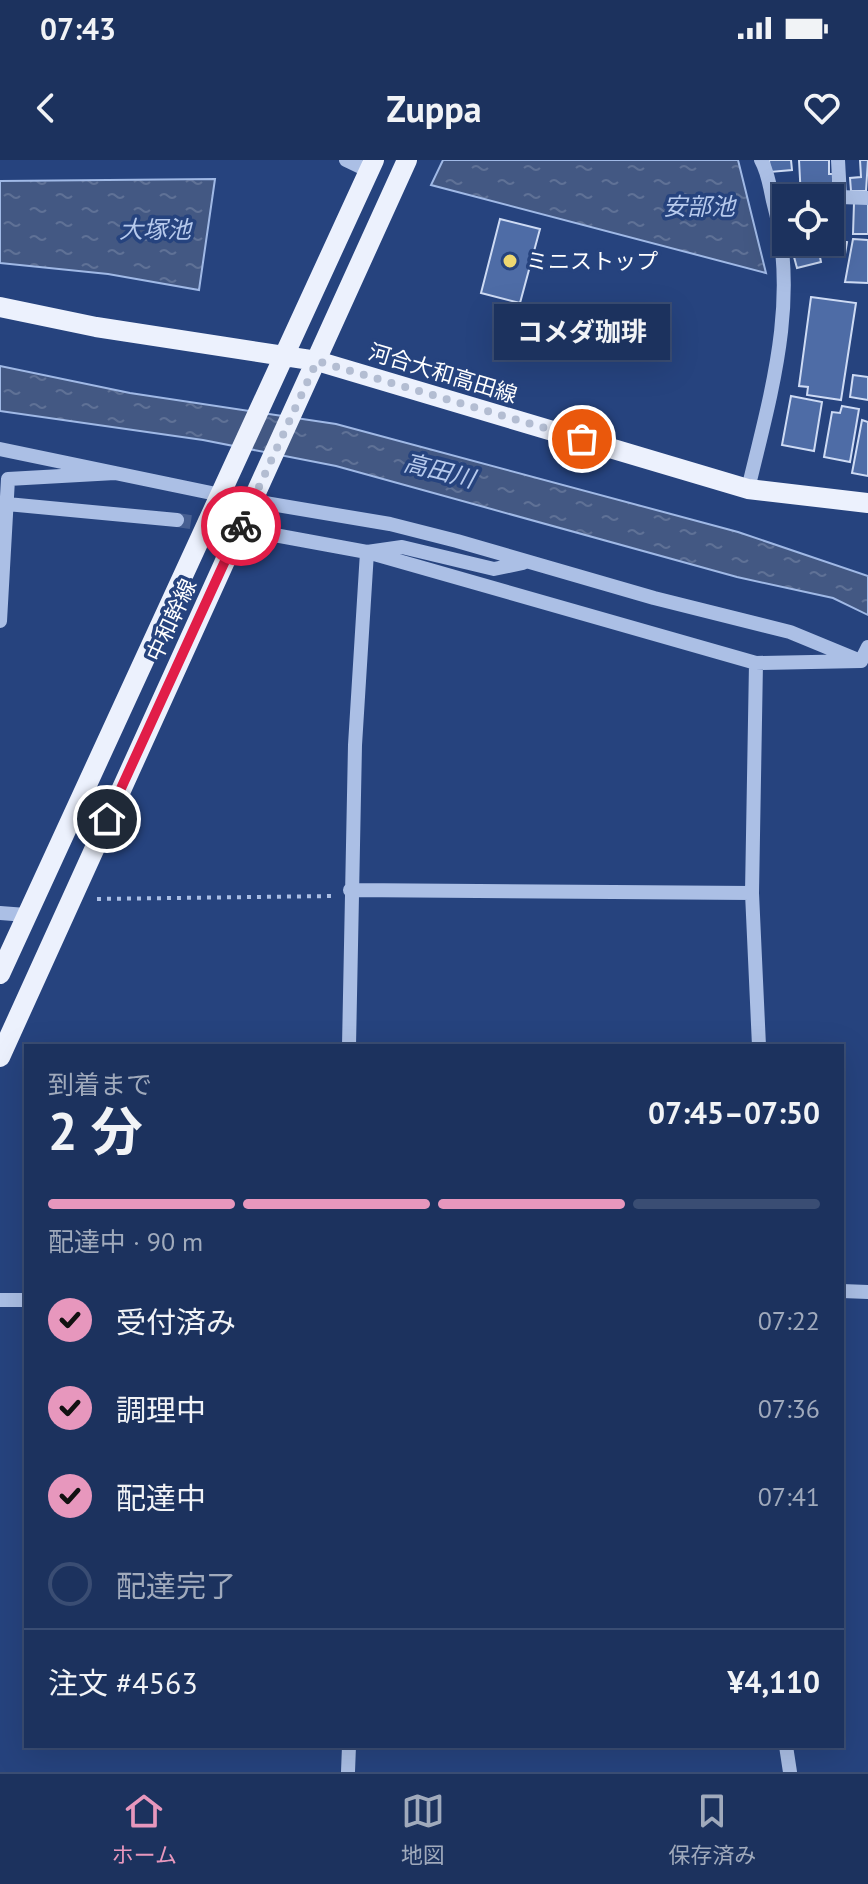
<!DOCTYPE html>
<html lang="ja">
<meta charset="utf-8">
<style>
body{margin:0;font-family:"PT Sans","Noto Sans JP",sans-serif;background:#293e67;color:#f1f3f6;height:100vh;display:flex;flex-direction:column;font-size:30px;white-space:nowrap}
*{box-sizing:border-box;margin:0}
p{font-size:26px;color:#a0aabc}
.icon{flex:none;width:44px;height:44px;fill:none;stroke:currentColor;stroke-width:2;stroke-linecap:round;stroke-linejoin:round}
.map{position:relative;flex:1;overflow:hidden}
.side{position:absolute;left:24px;top:884px;width:820px;height:704px;display:flex;flex-direction:column;background:#1c325e;border-radius:0px;box-shadow:0 8px 32px #0002,0 0 0 2px #3a4d73}
.side>*{flex:none}
.fabs{position:absolute;left:772px;top:24px;display:grid;gap:16px}
.fabs a{display:grid;place-items:center;width:72px;height:72px;border-radius:0px;background:#1c325e;box-shadow:0 8px 32px #0002,0 0 0 2px #3a4d73;font-size:40px}
.pin{position:absolute;display:grid;place-items:center;width:68px;height:68px;color:#fff;margin:-34px;border:4px solid #fff;border-radius:50%;box-shadow:0 2px 8px #0007}
.courier{position:absolute;display:grid;place-items:center;width:80px;height:80px;margin:-40px;border:6px solid #e11d48;border-radius:50%;background:#fff;color:#222;box-shadow:0 2px 10px #0007}
.bubble{position:absolute;height:56px;border-radius:0px;background:#1c325e;box-shadow:0 8px 32px #0002,0 0 0 2px #3a4d73;font-size:26px;font-weight:700;line-height:56px;text-align:center}
.headline em{font-style:normal;font-weight:700}
.headline div{display:flex;flex-direction:column-reverse}
.headline{display:flex;align-items:center;justify-content:space-between;height:136px;padding:0 24px}
h1{font-size:52px;font-weight:700;line-height:60px}
.bar{display:grid;grid-template-columns:repeat(4,1fr);gap:12px 8px;align-content:center;height:96px;padding:0 24px}
.bar i{height:10px;border-radius:6px;background:#3a4d73}
.bar .current{background:#e797bd}
.bar p{grid-column:span 4}
.line{display:flex;align-items:center;gap:20px;padding:0 24px;border-top:2px solid #3a4d73}
.line div{flex:1}
ol{padding:0 24px;list-style:none}
li{display:flex;align-items:center;gap:24px;height:88px}
li p{margin-inline-start:auto}
li .icon{padding:8px;border-radius:50%;background:#e797bd;color:#111;stroke-width:4}
li:last-child{color:#a0aabc}
li i{width:44px;height:44px;border:4px solid #3a4d73;border-radius:50%}
.status{display:flex;justify-content:space-between;align-items:center;height:56px;padding:0 40px;background:#1c325e;direction:ltr}
.status svg{height:22px;fill:currentColor}
header{display:flex;justify-content:space-between;align-items:center;height:104px;padding:0 24px;background:#1c325e;font-size:36px;font-weight:700}
.tabs{display:flex;justify-content:space-around;align-items:center;height:112px;border-top:2px solid #3a4d73;background:#1c325e;font-size:22px;color:#a0aabc}
.tabs a{display:grid;justify-items:center;gap:4px}
.tabs .current{color:#e797bd}
.map>svg:first-child{display:block}
.water{fill:url(#water-ripples);stroke:#a0b9e6;stroke-width:2}
.building{fill:#4e6ca6;stroke:#cedbf4;stroke-width:2}
.lines{fill:none;stroke-linecap:round;stroke-linejoin:round}
.minor-tunnel{stroke:#475f91;stroke-width:14;stroke-dasharray:14 7;stroke-linecap:butt}
.path{stroke:#abbfe5;stroke-width:4;stroke-dasharray:4 6;stroke-linecap:butt}
.minor{stroke:#abbfe5;stroke-width:14}
.major{stroke:#ecf1fd;stroke-width:20}
.done{stroke:#b3bdd2;stroke-width:8;stroke-dasharray:0 14.4}
.route{stroke:#e11d48;stroke-width:10}
.poi-dot{fill:#eed771;stroke:#26437e;stroke-width:3}
.labels{text-anchor:middle;stroke-width:7;stroke-linejoin:round;paint-order:stroke}
.poi-label{font-size:22px;fill:#fff;stroke:#26437e;text-anchor:start}
.street-label{font-size:22px;fill:#fff;stroke:#26437e}
.water-label{font-size:24px;font-style:italic;fill:#b7caed;stroke:#26437e}
</style>
<div class="status"><b>07:43</b><svg viewBox="0 0 49 12"><path d="M0 12V9h3v3zM5 12V6h3v6zM10 12V3h3v9zM15 12V0h3v12zM26 1h20v11H26zM47 4h2v5h-2z"/></svg></div>
<header><svg class="icon" aria-label="back" viewBox="0 0 24 24"><path d="M15 5l-7 7 7 7"/></svg>Zuppa<svg class="icon" aria-label="heart" viewBox="0 0 24 24"><path d="M12 20l-8-8c-3-5 5-10 8-4 3-6 11-1 8 4z"/></svg></header>
<div class="map">
<svg width="868" height="1612" viewBox="0 0 868 1612">
<defs>
<pattern id="water-ripples" width="26" height="14" patternUnits="userSpaceOnUse" patternTransform="scale(2)"><rect width="26" height="14" fill="#435883"/><path d="M2 4q2-2 4 0t4 0M15 11q2-2 4 0t4 0" fill="none" stroke="#5f7196"/></pattern>
</defs>
<rect width="100%" height="100%" fill="#26437e"/>
<path class="water" d="M443,0H738L766,113L431,25Z
M215,19L199,130L108,114L0,103V21Z
M0,206L130,233L336,264L738,372L868,416V455L833,438L737,417L336,306L203,280L0,251Z"/>
<path class="building" d="M769,0H791L792,10L770,12Z
M799,0H829V14H834L831,40L801,38Z
M860,0H868L866,31H851L850,18L861,17Z
M854,43H868V74H853Z
M500,59L540,69L520,143L481,133Z
M853,79L868,80V123L845,122Z
M833,80L847,82L845,94L831,92Z
M790,82H817L821,102L797,108Z
M811,137L856,143L841,240L807,235L808,227L799,226Z
M853,215L868,217V240L850,237Z
M791,236L822,242L814,291L782,285Z
M842,246L859,249L850,302L824,297L832,252L840,253Z
M862,260L868,262V316L852,313Z"/>
<g class="lines">
<path class="minor-tunnel" d="M177,360L269,374"/>
<path class="path" d="M97,739L332,736"/>
<path class="minor" d="M346,0L369,11
M838,0L840,37L868,38
M0,289L221,335
M748,329C771,233 800,139 773,41C770,27 768,12 761,0
M253,341L390,364L457,381L654,438L790,472L858,500
M7,344L177,360
M269,374L367,392L402,387L494,409L523,403
M0,461L8,319L115,313
M756,503L752,733L759,886
M350,730L752,733
M0,753L26,755
M349,886L355,585L367,392L756,503L861,501L868,487
M842,1131L868,1132
M0,1140H26
M786,1586L790,1612
M348,1612L349,1586"/>
<path class="major" d="M0,147L96,167L317,201L748,329L868,343
M0,814L374,0
M0,897L407,0"/>
</g>
<g class="lines">
<path class="done" d="M241,366L317,201L582,279"/>
<path class="route" d="M107,659L241,366"/>
</g>
<circle class="poi-dot" cx="510" cy="101" r="8"/>
<g class="labels">
<g class="poi-label">
<text x="526" y="109">ミニストップ</text>
</g>
<g class="street-label">
<text transform="translate(443 213) rotate(17)" y="8">河合大和高田線</text>
<text transform="translate(171 460) rotate(-65)" y="8">中和幹線</text>
</g>
<g class="water-label">
<text x="699" y="55">安部池</text>
<text x="155" y="78">大塚池</text>
<text transform="translate(439 311) rotate(14)" y="8">高田川</text>
</g>
</g>
</svg>
<div class="fabs">
<a><svg class="icon" aria-label="locate" viewBox="0 0 24 24"><circle cx="12" cy="12" r="6"/><path d="M12 2v4M12 18v4M2 12h4M18 12h4"/></svg></a>
</div>
<div class="pin" style="left:582px;top:279px;background:#ea580c"><svg class="icon" aria-label="bag" viewBox="0 0 24 24"><path d="M5 8h14l-1 12H6zM9 8a3 3 0 0 1 6 0"/></svg></div>
<div class="pin" style="left:107px;top:659px;background:#1f2937"><svg class="icon" aria-label="home" viewBox="0 0 24 24"><path d="M3 11l9-7 9 7M6 9v11h12V9"/></svg></div>
<div class="courier" style="left:241px;top:366px"><svg class="icon" aria-label="bike" viewBox="0 0 24 24"><circle cx="6" cy="16" r="4"/><circle cx="18" cy="16" r="4"/><path d="M6 16l4-8h5l3 8M10 8l3 8H6M13 5h3"/></svg></div>
<div class="bubble" style="left:494px;top:144px;width:176px">コメダ珈琲</div>
<section class="side">
<div class="headline"><div><h1>2 分</h1><p>到着まで</p></div><em>07:45–07:50</em></div>
<div class="bar"><i class="current"></i><i class="current"></i><i class="current"></i><i></i><p>配達中 · 90 m</p></div>
<ol>
<li><svg class="icon" aria-label="check" viewBox="0 0 24 24"><path d="M5 12l5 5 9-10"/></svg>受付済み<p>07:22</p></li>
<li><svg class="icon" aria-label="check" viewBox="0 0 24 24"><path d="M5 12l5 5 9-10"/></svg>調理中<p>07:36</p></li>
<li><svg class="icon" aria-label="check" viewBox="0 0 24 24"><path d="M5 12l5 5 9-10"/></svg>配達中<p>07:41</p></li>
<li><i></i>配達完了</li>
</ol>
<div class="line" style="height:104px"><div>注文 #4563</div><b>¥4,110</b></div>
</section>
</div>
<nav class="tabs">
<a class="current"><svg class="icon" aria-label="home" viewBox="0 0 24 24"><path d="M3 11l9-7 9 7M6 9v11h12V9"/></svg>ホーム</a>
<a><svg class="icon" aria-label="map" viewBox="0 0 24 24"><path d="M3 6l6-2 6 2 6-2v14l-6 2-6-2-6 2zM9 4v14M15 6v14"/></svg>地図</a>
<a><svg class="icon" aria-label="saved" viewBox="0 0 24 24"><path d="M7 4h10v16l-5-4-5 4z"/></svg>保存済み</a>
</nav>
